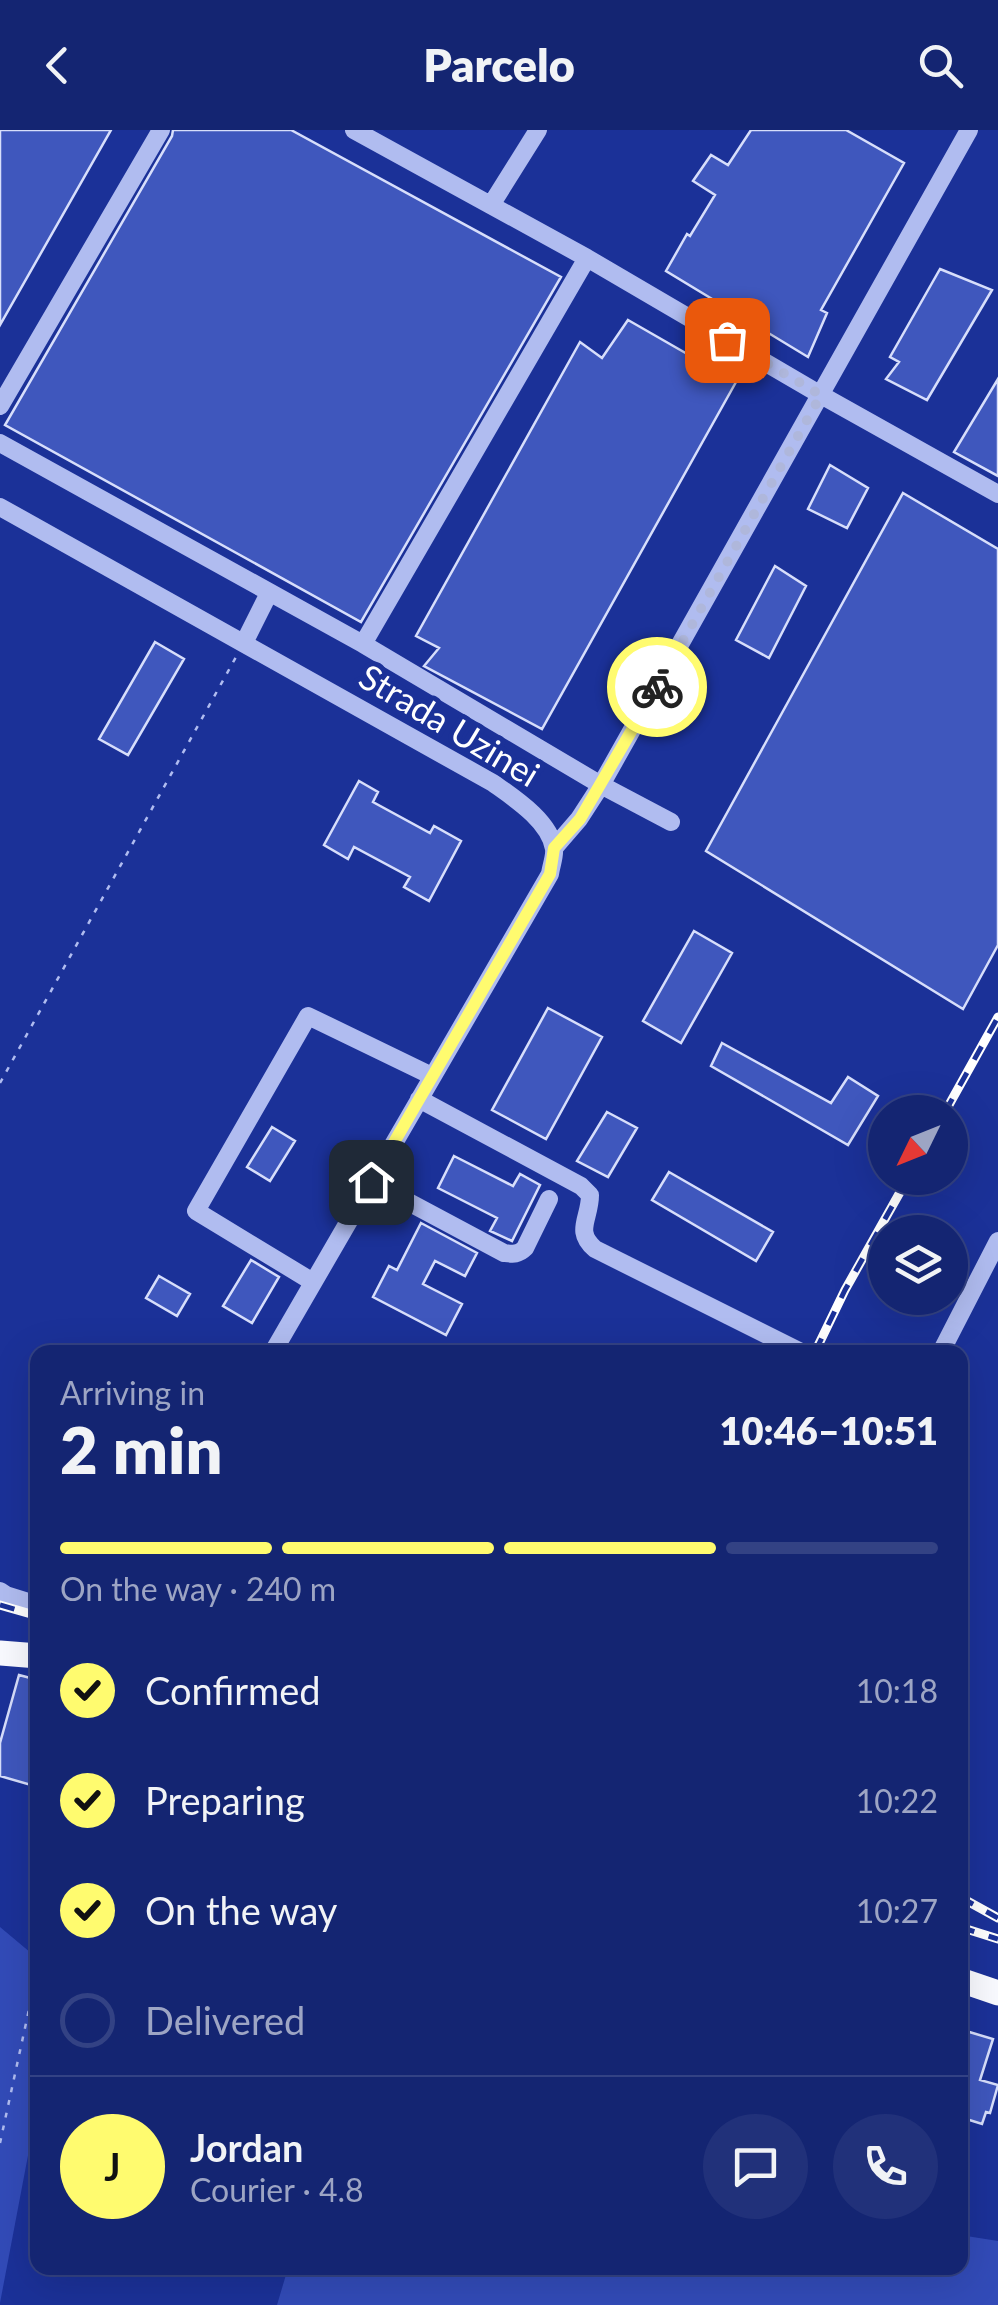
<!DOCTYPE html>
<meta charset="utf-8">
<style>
body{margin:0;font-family:Lato,sans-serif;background:#21317a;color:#f1f3f6;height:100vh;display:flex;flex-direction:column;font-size:38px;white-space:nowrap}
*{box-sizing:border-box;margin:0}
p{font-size:32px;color:#9da5c4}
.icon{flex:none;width:55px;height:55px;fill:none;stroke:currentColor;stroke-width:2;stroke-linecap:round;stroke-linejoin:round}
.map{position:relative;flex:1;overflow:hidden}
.panel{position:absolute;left:30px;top:1215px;width:938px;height:930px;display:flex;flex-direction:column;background:#142572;border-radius:20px;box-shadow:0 10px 40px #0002,0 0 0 2px #334284}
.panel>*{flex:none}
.needle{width:65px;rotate:227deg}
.tools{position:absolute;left:868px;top:965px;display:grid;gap:20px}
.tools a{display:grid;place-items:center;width:100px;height:100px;border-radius:50%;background:#142572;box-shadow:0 10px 40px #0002,0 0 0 2px #334284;font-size:50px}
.pin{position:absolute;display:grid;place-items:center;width:85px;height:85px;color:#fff;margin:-42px;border-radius:20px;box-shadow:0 5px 15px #0006}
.courier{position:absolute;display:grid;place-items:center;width:100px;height:100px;margin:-50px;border:8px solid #fffb6f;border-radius:50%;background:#fff;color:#222;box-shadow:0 2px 12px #0007}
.overview em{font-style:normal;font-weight:800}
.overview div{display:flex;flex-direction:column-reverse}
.overview{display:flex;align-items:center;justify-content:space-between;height:170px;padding:0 30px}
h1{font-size:65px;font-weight:800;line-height:75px}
.bar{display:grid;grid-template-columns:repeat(4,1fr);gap:15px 10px;align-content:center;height:120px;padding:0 30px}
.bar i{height:12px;border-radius:8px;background:#334284}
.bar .selected{background:#fffb6f}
.bar p{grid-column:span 4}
.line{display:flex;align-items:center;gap:25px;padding:0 30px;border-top:2px solid #334284}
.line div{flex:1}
.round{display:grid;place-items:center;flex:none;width:105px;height:105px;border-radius:52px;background:#21317a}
ol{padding:0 30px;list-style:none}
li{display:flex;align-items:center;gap:30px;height:110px}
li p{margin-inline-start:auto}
li .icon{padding:10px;border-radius:50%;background:#fffb6f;color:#111;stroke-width:4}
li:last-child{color:#9da5c4}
li i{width:55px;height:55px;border:5px solid #334284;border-radius:50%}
header{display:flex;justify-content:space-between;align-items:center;height:130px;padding:0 30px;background:#142572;font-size:45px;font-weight:800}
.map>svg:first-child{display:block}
.green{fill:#324bb8}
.building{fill:#3f57bd;stroke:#d7defb;stroke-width:2.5}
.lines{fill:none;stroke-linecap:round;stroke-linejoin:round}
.path{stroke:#b0bcf0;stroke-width:2.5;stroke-dasharray:5 8;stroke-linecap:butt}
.minor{stroke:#b0bcf0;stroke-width:18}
.major{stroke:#f9faff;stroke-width:25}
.rail-casing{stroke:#fff;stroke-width:9}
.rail{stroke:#1b3198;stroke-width:5;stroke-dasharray:15;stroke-linecap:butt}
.done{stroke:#afb7db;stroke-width:10;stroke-dasharray:0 18}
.route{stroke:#fffb6f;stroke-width:12}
.labels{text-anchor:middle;stroke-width:10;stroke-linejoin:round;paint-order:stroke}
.street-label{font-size:35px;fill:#fff;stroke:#1b3198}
</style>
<header><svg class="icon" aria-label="back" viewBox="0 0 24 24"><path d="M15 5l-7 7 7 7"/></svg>Parcelo<svg class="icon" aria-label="search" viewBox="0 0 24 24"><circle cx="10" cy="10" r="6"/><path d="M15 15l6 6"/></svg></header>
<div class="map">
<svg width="998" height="2175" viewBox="0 0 998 2175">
<rect width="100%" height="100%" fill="#1b3198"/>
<path class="green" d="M0,1797L37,1828V1978L0,2173Z
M960,2105L998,2111V2175H277L288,2138H960Z"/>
<path class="building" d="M0,0H111L0,195Z
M173,0H291L561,147L361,492L5,295L172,6Z
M751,0H846L904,33L821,180L827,183L808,227L666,141L687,104L690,106L715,65L693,51L711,25L728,35Z
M940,139L992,160L927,270L886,249L899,232L890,227Z
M628,190L736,252L542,599L424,536L439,518L416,506L580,212L602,228Z
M998,249V346L954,322Z
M830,335L868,358L847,398L808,379Z
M903,363L998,419V815L963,879L706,721Z
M775,436L806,456L769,528L736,510Z
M155,512L184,529L128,625L99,609Z
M359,651L378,662L373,672L430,703L434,696L461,711L429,771L404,757L410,747L354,717L348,729L324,715Z
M694,801L732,823L681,913L643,891Z
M548,878L602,907L546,1009L492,980Z
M722,913L831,973L848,947L878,966L848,1015L711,936Z
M607,982L637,998L608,1047L577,1031Z
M272,997L295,1011L270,1051L247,1037Z
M454,1026L513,1056L520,1044L540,1055L512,1111L490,1101L497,1088L438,1058Z
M669,1042L773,1102L756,1131L652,1070Z
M421,1093L477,1123L465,1146L435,1131L423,1154L462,1174L446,1205L373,1167L389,1136L397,1140Z
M251,1130L279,1147L252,1193L223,1176Z
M159,1146L190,1164L177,1186L146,1168Z
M19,1545L38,1550V1633L31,1655L0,1646V1613Z
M966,1901L993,1909L980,1950L998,1955L990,1983L986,1982L982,1994L960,1987V1902L965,1904Z"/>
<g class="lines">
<path class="path" d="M0,953L236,527
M0,2013L38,1838"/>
<path class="minor" d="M354,0L587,128L821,265L998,364
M491,75L538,0
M0,276L161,0
M0,313L363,514L601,655L671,692
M0,377L493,653C514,668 550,691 554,719C555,726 551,736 550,744L273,1222
M244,513L269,463
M363,514L587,128
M554,718L579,689L601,655L969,0
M419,969L581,1056L590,1065C590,1089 574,1101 595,1119L801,1222
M371,1052L504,1123C513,1124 518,1125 525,1118L549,1069
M313,1152L196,1081L308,886L432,946
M941,1222L998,1111
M0,1461L6,1465L38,1475"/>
<path class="major" d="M0,1523L38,1526
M960,1850L998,1863"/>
<defs>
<path id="rail" d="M945,982L998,887
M815,1222L845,1160L908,1048
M0,1475L38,1486
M960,1767L998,1788
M960,1797L998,1809"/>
</defs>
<use href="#rail" class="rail-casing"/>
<use href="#rail" class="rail"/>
</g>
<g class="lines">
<path class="done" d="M657,557L821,265L727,210"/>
<path class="route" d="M371,1052L550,744L554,718L580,689L657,557"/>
</g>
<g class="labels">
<g class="street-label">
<text transform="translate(449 596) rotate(31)" y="12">Strada Uzinei</text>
</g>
</g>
</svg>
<div class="tools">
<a><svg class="needle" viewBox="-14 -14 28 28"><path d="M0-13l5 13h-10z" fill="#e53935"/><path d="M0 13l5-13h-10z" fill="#9da5c4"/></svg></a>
<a><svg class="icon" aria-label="layers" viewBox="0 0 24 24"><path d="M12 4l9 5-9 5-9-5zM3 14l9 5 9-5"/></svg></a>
</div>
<div class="pin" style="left:727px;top:210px;background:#ea580c"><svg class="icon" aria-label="bag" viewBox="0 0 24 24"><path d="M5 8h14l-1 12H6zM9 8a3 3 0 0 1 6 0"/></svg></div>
<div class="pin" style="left:371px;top:1052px;background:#1f2937"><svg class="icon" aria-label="home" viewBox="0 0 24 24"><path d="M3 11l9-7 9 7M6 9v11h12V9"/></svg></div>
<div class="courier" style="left:657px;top:557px"><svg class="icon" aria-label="bike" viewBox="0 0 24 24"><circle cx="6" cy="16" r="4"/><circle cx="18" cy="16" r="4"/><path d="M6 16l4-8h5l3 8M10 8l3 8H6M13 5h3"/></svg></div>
<section class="panel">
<div class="overview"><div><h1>2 min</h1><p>Arriving in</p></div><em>10:46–10:51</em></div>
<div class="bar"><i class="selected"></i><i class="selected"></i><i class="selected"></i><i></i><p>On the way · 240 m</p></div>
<ol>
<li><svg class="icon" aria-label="check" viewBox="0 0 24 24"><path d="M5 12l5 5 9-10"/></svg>Confirmed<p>10:18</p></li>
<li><svg class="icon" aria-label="check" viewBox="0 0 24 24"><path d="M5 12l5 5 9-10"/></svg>Preparing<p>10:22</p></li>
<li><svg class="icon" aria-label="check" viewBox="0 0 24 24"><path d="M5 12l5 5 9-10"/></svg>On the way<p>10:27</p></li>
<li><i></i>Delivered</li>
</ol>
<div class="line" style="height:180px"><b class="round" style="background:#fffb6f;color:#111">J</b><div><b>Jordan</b><p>Courier · 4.8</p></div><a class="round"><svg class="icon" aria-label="chat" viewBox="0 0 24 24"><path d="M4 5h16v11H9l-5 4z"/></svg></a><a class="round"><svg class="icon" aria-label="phone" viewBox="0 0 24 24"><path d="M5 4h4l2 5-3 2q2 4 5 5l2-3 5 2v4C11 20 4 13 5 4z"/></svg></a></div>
</section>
</div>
